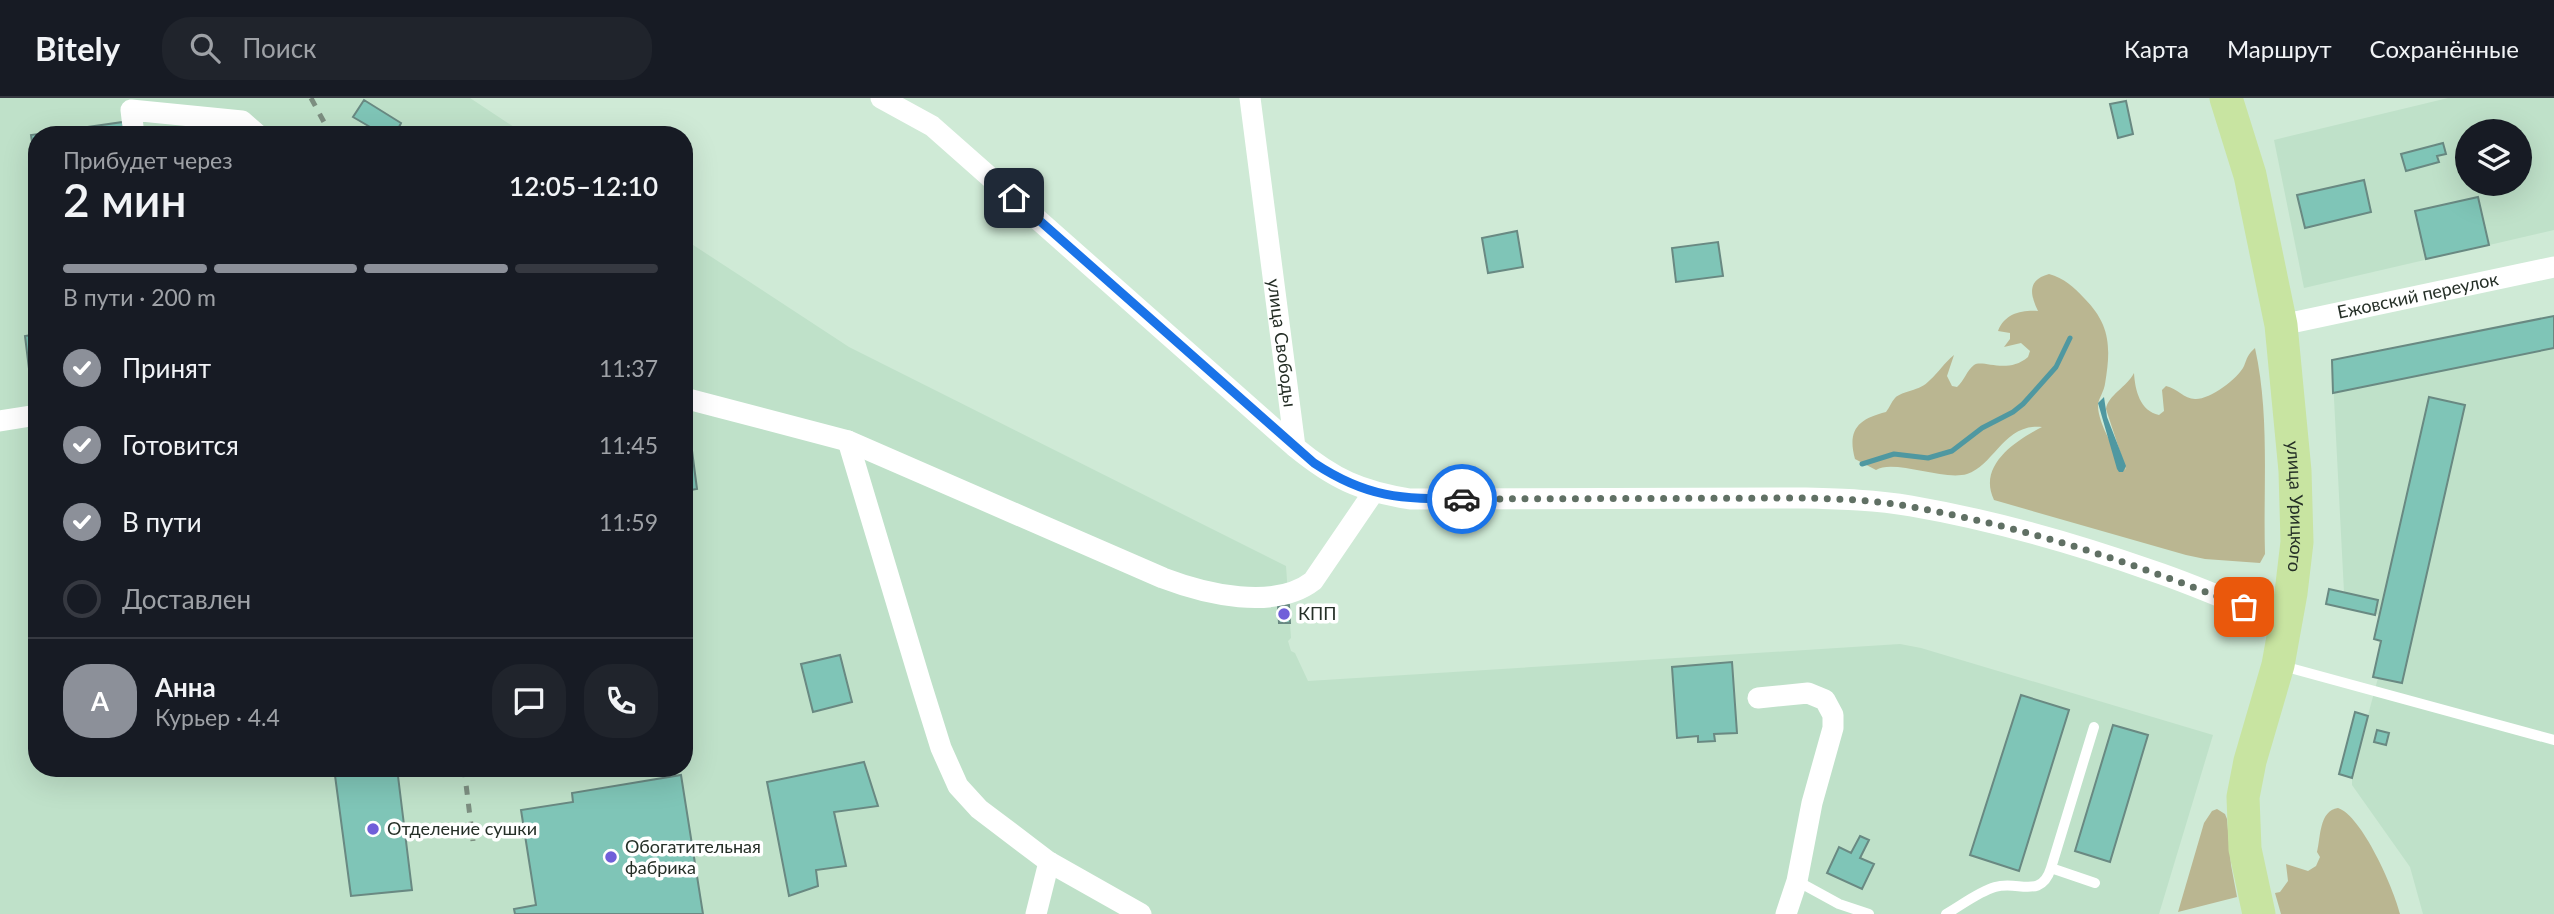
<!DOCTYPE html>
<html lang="ru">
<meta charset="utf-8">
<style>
body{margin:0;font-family:Lato,sans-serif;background:#20242c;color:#f1f3f6;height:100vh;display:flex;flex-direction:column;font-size:26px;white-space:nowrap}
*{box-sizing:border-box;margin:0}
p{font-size:23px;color:#9ea1a6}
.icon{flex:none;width:38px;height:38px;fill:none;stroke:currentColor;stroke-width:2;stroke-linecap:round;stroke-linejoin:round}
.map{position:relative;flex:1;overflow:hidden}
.side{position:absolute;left:28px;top:28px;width:665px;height:651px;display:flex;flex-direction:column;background:#171b24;border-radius:28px;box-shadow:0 7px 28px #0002}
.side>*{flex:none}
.tools{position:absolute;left:2455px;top:21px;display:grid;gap:14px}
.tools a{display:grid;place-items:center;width:77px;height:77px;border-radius:50%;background:#171b24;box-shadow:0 7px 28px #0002;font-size:35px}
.pin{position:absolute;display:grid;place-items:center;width:60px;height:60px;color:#fff;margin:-30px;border-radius:14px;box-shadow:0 4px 10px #0006}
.courier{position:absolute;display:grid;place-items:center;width:70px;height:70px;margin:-35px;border:5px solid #1a73e8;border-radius:50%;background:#fff;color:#222;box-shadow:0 2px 9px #0007}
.summary em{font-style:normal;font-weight:600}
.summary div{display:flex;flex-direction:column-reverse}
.summary{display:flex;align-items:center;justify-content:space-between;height:119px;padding:0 35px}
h1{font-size:46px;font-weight:600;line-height:52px}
.bar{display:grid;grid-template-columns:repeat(4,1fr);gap:10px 7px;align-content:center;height:84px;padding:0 35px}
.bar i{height:9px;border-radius:5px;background:#363941}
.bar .current{background:#8c9099}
.bar p{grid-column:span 4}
.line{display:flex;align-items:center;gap:18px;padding:0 35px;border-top:2px solid #363941}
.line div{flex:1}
.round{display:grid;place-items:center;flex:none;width:74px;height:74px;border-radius:28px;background:#20242c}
ol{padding:0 35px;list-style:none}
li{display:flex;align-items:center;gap:21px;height:77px}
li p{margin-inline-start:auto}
li .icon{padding:7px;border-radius:50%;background:#8c9099;color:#fff;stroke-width:4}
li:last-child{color:#9ea1a6}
li i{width:38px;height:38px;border:4px solid #363941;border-radius:50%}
header{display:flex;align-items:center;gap:42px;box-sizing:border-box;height:98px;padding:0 35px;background:#171b24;border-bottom:2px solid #363941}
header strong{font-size:33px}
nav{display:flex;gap:38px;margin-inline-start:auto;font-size:24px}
.search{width:490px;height:63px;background:#20242c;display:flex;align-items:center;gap:18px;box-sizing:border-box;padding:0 24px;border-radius:28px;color:#9ea1a6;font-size:26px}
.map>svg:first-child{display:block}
.built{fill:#bfe1c9;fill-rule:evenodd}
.green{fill:#bab691}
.water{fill:#4f98a1}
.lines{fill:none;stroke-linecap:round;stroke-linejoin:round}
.stream{stroke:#4f98a1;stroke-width:5}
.building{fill:#7fc5b7;stroke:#698982;stroke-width:2}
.lane{stroke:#fff;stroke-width:10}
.street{stroke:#fff;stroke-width:21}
.primary{stroke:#c8e4a1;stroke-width:33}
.rail{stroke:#7c8e80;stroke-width:5;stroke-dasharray:9 9;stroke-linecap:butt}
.done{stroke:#607064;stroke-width:7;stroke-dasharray:0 12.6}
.route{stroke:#1a73e8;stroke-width:9}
.poi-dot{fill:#705fd9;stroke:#fff;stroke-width:2.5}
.labels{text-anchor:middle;stroke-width:7;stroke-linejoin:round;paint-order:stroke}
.street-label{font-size:18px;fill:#252f27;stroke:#fff}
.poi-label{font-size:18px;fill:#252f27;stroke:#fff;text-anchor:start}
</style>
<header>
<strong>Bitely</strong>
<div class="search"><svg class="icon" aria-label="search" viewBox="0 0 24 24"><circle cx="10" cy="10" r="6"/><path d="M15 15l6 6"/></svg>Поиск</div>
<nav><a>Карта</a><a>Маршрут</a><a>Сохранённые</a></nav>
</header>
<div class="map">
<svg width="2554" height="816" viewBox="0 0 2554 816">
<rect width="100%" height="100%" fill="#cfead6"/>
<path class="built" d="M0,0H470L526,37H37V670H684V141L849,249L1286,468L1291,540L1288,543L1291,553L1295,555L1308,583L1900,546L1921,550L2213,637L2159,816H0Z
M2448,0H2554V132L2304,190L2274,42ZM2468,33H2520V86H2468Z
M2554,218V816H2423L2410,769L2352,687V680L2339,676L2355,614L2368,617L2378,580L2373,579L2381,543L2374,541L2380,517L2326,506L2329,491L2344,494L2332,262Z"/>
<path class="green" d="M2049,176C2064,180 2074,189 2084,200C2111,227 2111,250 2105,286C2104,293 2099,300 2098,306C2097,325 2117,355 2126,372L2106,311C2108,297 2127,289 2134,275C2135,292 2140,313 2159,317L2164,313L2162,292L2166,288C2177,290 2184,301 2195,301C2209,302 2238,281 2244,268C2247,260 2248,256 2255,250C2270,318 2263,387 2265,456L2260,465L2205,461L2186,457L1994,402C1977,367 2017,342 2042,329C2004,325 1994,368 1967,376C1943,383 1894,361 1876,372L1855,361C1847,332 1858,321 1886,314C1890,309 1891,304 1895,300C1903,292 1919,294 1930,282C1939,274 1944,265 1954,257L1947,278L1952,288L1957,289C1964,283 1967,272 1974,267C1983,261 2007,277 2028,259L2030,253L2021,245L2004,249L2010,241V235L1998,233C2005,215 2022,212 2038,213C2030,196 2027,182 2049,176Z
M2338,710C2362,718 2394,791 2400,816H2281L2275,795L2280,794L2288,783L2286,766L2308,773L2316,768L2320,759L2317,754C2321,738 2319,713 2338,710Z
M2217,711L2225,716L2227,721L2231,767L2237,799L2178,814L2204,725L2212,713Z"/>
<path class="water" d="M2104,299L2107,319L2126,368L2123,374H2119L2117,371L2098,305Z"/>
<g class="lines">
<path class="stream" d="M1862,366L1894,356L1928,360L1952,353L1982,330L2013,314L2023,306L2056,269L2070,240"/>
</g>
<path class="building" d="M364,2L401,25L395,37H384L353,19Z
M2126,3L2133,36L2118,40L2110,6Z
M123,24L124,37H37V77L31,37Z
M206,32L207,37H167Z
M2443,45L2446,56L2437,58L2439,64L2406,73L2401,56Z
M2364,82L2371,114L2305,130L2297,97Z
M2478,99L2489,147L2426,161L2415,113Z
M1517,133L1523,169L1488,175L1482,140Z
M1718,144L1723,178L1676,184L1672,150Z
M2554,218V250L2333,295L2332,262Z
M37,236V287H31L25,238Z
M2429,299L2465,307L2402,585L2373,579L2381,543L2374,541Z
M691,345L697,391L684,393V346Z
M2329,491L2378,502L2375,517L2326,506Z
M1289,507L1290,525H1279L1278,508Z
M840,557L852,604L813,614L801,566Z
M1732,564L1737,635L1714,636L1715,643L1698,644V638L1677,640L1672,569Z
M2021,597L2069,612L2019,773L1970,757Z
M2355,614L2368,618L2352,680L2339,676Z
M2113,627L2148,637L2110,764L2075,753Z
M2377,632L2389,635L2386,647L2374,644Z
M864,664L878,708L834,714L846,768L816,772L818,788L789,798L767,684Z
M334,670H397L412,792L351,798Z
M681,677L703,816H515L514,811L536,807L521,712L573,704L572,695Z
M1860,738L1869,742L1860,760L1874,766L1862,791L1827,775L1839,749L1851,755Z"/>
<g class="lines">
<path class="lane" d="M2283,568L2554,642
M2051,770L2094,629
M1797,783L1839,806L1869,816
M1946,816C1962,807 1978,794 1995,789C2018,782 2041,802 2051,770L2095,785"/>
<g class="street">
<path d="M881,0L932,28L1295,349"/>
<path id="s1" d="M1250,0L1295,349C1334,381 1360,393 1410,401L1806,400C1841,401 1876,402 1911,408C1992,422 2076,446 2153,473C2198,488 2242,508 2286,526"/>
<path d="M134,37L131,12L242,23L258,37"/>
<path id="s2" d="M2281,227L2554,169"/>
<path d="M684,300L848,343L1163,480C1205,496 1274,513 1313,483L1373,395"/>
<path d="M0,323L37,317"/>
<path d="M848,343L921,586L941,650L958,688L979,711L1049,764L1141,816"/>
<path d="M1758,600L1808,595L1825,602L1833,617V630L1812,705L1797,783L1786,816"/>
<path d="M1036,816L1049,764"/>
</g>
<path class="primary" id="s3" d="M2226,0L2250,77L2281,227L2295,373L2297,444L2291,495L2278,567L2250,663L2243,699L2245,751L2259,816"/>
<path class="rail" d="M311,0L331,37
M464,670L473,743"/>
</g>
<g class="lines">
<path class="done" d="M1462,401L1806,400C1841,401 1877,402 1912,409C2026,429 2137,466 2244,509"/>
<path class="route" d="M1014,100L1314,365C1367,400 1401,401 1462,401"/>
</g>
<g class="poi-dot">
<circle cx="1284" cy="516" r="7"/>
<circle cx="373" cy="731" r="7"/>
<circle cx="611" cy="759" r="7"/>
</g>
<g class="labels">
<g class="street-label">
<text dy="6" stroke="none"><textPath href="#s2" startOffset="140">Ежовский переулок</textPath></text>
<text dy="6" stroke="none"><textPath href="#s1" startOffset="247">улица Свободы</textPath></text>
<text dy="6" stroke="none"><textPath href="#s3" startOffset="416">улица Урицкого</textPath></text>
</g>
<g class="poi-label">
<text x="1298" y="522">КПП</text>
<text x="387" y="737">Отделение сушки</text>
<text x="625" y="755">Обогатительная<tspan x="625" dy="21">фабрика</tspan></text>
</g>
</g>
</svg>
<div class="tools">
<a><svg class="icon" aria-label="layers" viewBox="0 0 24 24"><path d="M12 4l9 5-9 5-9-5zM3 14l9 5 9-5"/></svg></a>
</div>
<div class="pin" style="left:2244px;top:509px;background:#ea580c"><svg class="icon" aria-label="bag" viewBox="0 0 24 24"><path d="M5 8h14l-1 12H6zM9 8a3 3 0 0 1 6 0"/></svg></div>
<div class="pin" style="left:1014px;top:100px;background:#1f2937"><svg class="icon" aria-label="home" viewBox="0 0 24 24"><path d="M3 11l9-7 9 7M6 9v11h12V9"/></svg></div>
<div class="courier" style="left:1462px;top:401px"><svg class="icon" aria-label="car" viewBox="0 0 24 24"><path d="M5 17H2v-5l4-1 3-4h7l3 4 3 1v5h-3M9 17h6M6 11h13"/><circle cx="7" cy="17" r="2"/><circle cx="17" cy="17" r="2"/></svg></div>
<section class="side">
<div class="summary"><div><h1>2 мин</h1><p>Прибудет через</p></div><em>12:05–12:10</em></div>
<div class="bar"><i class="current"></i><i class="current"></i><i class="current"></i><i></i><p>В пути · 200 m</p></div>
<ol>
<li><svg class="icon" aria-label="check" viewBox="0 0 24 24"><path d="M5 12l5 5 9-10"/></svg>Принят<p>11:37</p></li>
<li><svg class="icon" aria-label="check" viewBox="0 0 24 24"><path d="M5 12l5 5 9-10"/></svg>Готовится<p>11:45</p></li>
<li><svg class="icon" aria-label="check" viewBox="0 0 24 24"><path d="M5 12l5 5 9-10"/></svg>В пути<p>11:59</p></li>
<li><i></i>Доставлен</li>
</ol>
<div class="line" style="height:126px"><b class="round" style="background:#8c9099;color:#fff">А</b><div><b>Анна</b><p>Курьер · 4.4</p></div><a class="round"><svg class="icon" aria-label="chat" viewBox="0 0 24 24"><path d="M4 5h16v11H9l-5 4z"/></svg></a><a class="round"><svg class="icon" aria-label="phone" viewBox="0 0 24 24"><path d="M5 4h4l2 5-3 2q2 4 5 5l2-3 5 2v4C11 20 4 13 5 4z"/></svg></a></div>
</section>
</div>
